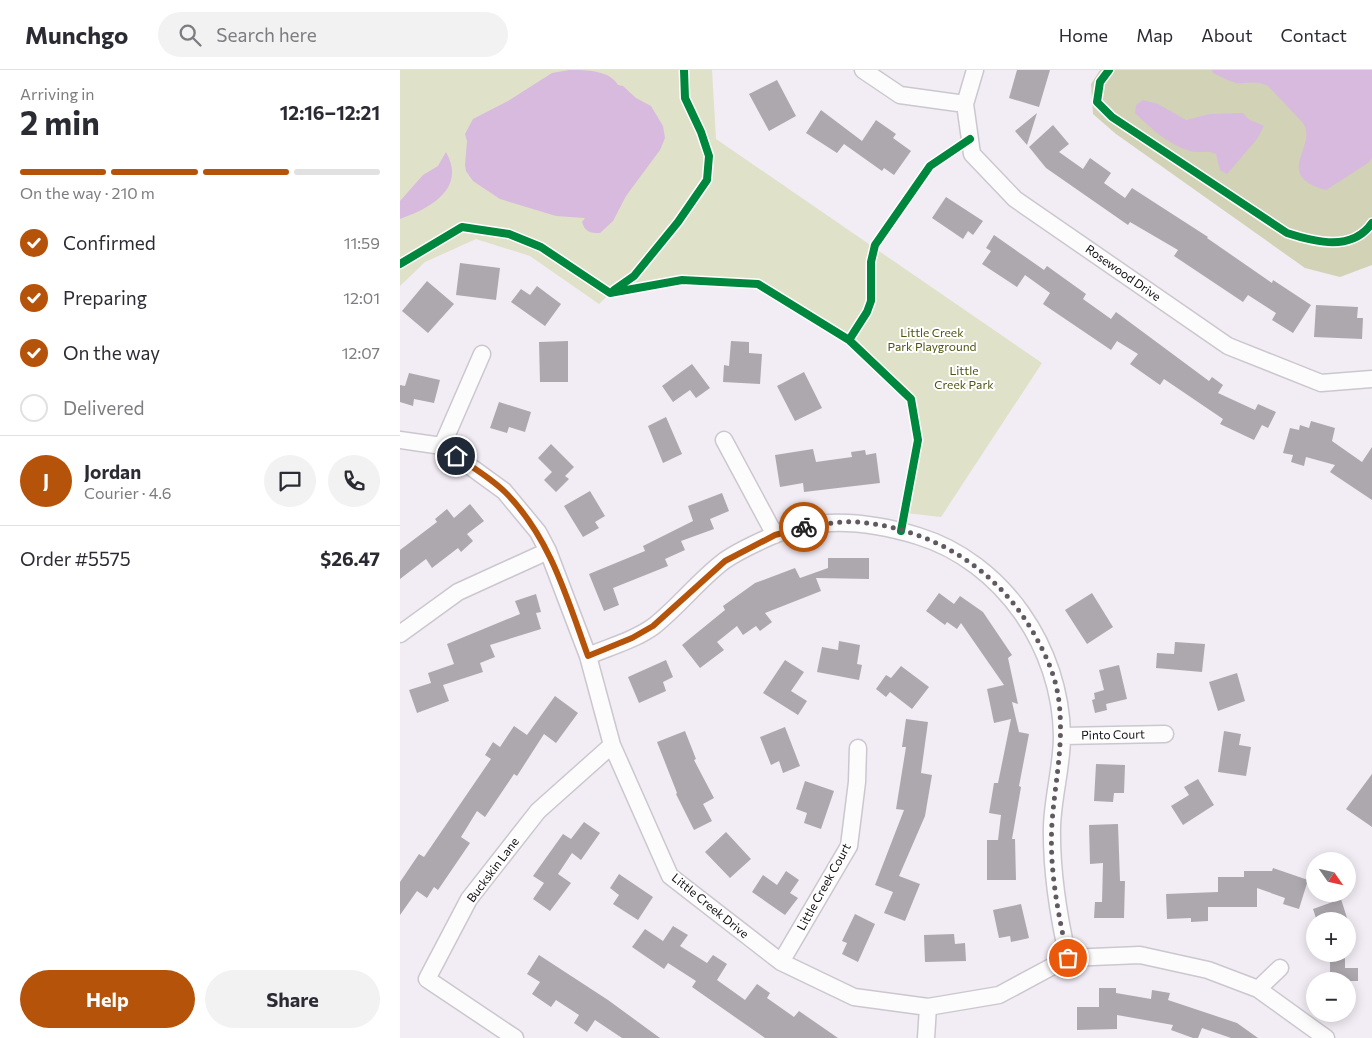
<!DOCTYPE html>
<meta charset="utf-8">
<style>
body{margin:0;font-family:Commissioner,sans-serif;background:#f2f2f3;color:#2b2b33;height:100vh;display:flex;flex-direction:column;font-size:19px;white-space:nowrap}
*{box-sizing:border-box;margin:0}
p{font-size:16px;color:#7c7c81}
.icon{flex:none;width:28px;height:28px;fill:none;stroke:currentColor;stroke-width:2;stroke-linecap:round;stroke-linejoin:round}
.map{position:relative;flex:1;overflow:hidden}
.drawer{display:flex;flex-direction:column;background:#fff;width:400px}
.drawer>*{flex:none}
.needle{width:32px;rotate:124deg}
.buttons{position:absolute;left:906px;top:782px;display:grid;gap:10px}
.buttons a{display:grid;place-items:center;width:50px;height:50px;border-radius:50%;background:#fff;box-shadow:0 2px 12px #0003;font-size:25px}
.pin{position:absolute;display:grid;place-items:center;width:42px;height:42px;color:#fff;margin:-21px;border:2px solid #fff;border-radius:50%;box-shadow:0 1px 5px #0007}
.courier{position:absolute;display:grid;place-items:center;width:50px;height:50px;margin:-25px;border:4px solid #b45309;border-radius:50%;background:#fff;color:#222;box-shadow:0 1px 6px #0007}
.overview em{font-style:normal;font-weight:700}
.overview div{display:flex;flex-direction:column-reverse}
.overview{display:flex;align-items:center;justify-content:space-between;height:85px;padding:0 20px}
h1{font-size:32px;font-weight:700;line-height:38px}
.bar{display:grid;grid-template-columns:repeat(4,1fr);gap:8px 5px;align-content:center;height:60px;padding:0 20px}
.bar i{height:6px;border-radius:4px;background:#e1e1e2}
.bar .active{background:#b45309}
.bar p{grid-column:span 4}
.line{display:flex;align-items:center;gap:12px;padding:0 20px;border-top:1px solid #e1e1e2}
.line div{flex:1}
.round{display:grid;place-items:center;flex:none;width:52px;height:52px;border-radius:26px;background:#f2f2f3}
ol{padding:0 20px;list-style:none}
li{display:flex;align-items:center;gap:15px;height:55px}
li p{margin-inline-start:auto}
li .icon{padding:5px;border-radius:50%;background:#b45309;color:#fff;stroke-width:4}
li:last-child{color:#7c7c81}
li i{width:28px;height:28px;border:2px solid #e1e1e2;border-radius:50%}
.cta{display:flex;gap:10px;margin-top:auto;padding:10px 20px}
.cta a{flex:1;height:58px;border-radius:30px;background:#b45309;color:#fff;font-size:20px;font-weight:700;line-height:58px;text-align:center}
.cta a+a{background:#f2f2f3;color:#2b2b33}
header{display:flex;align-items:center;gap:30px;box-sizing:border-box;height:70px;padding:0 25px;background:#fff;border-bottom:1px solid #e1e1e2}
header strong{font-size:24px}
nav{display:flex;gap:28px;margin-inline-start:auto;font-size:18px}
.search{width:350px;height:45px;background:#f2f2f3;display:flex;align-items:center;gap:12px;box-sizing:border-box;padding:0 18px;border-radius:28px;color:#7c7c81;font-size:19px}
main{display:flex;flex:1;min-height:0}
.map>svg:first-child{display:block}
.green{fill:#e0e1c9}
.forest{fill:#d2d2b6}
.water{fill:#d7badd}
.building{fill:#ada8ae}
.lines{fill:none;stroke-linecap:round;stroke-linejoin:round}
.minor-casing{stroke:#ccc7ce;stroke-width:19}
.minor{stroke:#fdfcfd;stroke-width:16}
.cycleway-casing{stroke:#fff;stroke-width:11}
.cycleway{stroke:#00873e;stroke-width:8}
.done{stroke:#605a60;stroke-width:5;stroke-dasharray:0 9}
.route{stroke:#b45309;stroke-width:6}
.labels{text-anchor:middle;stroke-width:4;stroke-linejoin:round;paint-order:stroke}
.street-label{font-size:12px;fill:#110c11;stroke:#fff}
.park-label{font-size:12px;fill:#4e530f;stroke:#fff}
</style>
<header>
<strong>Munchgo</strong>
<div class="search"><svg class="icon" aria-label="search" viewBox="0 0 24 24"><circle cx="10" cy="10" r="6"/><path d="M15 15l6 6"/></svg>Search here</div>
<nav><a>Home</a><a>Map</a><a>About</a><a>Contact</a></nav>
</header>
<main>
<section class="drawer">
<div class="overview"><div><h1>2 min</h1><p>Arriving in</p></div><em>12:16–12:21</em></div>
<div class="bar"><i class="active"></i><i class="active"></i><i class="active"></i><i></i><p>On the way · 210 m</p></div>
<ol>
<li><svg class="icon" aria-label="check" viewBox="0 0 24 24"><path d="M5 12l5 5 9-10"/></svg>Confirmed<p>11:59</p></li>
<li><svg class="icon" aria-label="check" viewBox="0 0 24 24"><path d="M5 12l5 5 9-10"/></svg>Preparing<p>12:01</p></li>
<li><svg class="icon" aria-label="check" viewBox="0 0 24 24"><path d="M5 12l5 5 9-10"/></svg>On the way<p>12:07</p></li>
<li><i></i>Delivered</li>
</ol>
<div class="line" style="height:90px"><b class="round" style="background:#b45309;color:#fff">J</b><div><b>Jordan</b><p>Courier · 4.6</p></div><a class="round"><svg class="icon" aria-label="chat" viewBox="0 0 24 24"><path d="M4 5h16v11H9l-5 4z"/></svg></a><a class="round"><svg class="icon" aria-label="phone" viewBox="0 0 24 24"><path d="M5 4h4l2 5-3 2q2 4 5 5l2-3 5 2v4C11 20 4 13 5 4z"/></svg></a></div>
<div class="line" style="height:65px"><div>Order #5575</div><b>$26.47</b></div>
<div class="cta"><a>Help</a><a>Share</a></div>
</section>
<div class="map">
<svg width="972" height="968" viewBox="0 0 972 968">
<rect width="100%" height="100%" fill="#f2ecf4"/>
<path class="green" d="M0,0H312L316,69L642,293L541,447L506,443L518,370L511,329L449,270L358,214L282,210L210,223L199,234L130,186L76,169L25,192L0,216Z"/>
<path class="forest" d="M700,0H972V195L940,207L905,198L716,64L693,44L691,14Z"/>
<path class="water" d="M169,0C187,0 209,0 218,15L223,16L236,28L251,36L263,56L265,68L260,80L226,126L213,151L200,163C190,163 185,162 182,152L185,148L156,146L100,129L73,111L66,101L65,95L67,71L65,64L73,49L108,31L152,3Z
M812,0H972V88L968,93L926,120C871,105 919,76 903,53L868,16C857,10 847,14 836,13C828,11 820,6 813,3Z
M743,30L758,34L786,50L810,44L843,43L848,49L864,56L857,69L827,104L820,100L816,84C807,79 800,84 790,81C767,74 752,59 735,43L736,35Z
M46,82C67,119 29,139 0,149V131L23,105L38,96Z"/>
<path class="building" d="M617,0H650L639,37L609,28Z
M377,10L396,46L369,61L349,24Z
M421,40L462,71L476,50L496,64L493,68L511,81L494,105L484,98L482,101L444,74L437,83L406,63Z
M637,43L627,75L615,61Z
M653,55L669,74L659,82L683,99L690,88L711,103L704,113L725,128L732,118L808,167L807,168L872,213L873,210L911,235L893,263L872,250L876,243L848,225L843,232L774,186L778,180L730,152L728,155L646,98L629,77Z
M546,127L583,151L573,165L568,161L563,169L532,148Z
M594,165L644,200L647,196L686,224L683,229L711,249L716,242L809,311L812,307L823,315L818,323L855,340L858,334L876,342L868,358L862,355L854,370L820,354L823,349L764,309L760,315L730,294L738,284L717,271L711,280L643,234L650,223L625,205L617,217L582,194L591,181L586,178Z
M60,193L100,198L96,230L56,225Z
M27,211L54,234L28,263L2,241Z
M137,216L161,234L145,256L111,232L121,219L130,225Z
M916,235L958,237L957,248H963L962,269L914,267Z
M168,271V312H140L139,272Z
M331,271L349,272V283L362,284L360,314L323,312L324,295L329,296Z
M292,294L310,318L296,328L290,320L273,332L262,316Z
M404,302L422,338L395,351L377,316Z
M9,303L40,310L34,333L14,329L13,336L0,332V315L5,316Z
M99,332L131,342L125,362L109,357L107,363L90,358Z
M266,347L282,384L263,393L248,356Z
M911,351L935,358L932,371L962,392L972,377V430L930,402L935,395L906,387L904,396L891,392L893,385L883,383L890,358L899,360L900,355L909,358Z
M151,374L174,397L165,406L169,409L156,422L144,410L152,402L138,388Z
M413,379L416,392L452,387L451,382L465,380L466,385L476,383L480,413L404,422L403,413L380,417L375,385Z
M190,421L205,446L195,452L199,458L183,467L164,436Z
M322,423L329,441L310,449L314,459L281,471L285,480L265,489L268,496L213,518L219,535L204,541L189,504L245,481L243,476L293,451L288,436Z
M70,434L84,451L67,464L73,471L61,482L58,478L32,498L26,489L0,509V480L37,452L35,449L47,439L54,448Z
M428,488H469V509L416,508L421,521L365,543L372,552L360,561L356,556L343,565L337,556L317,572L324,580L300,598L282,575L325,540L323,536L355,513L395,498L400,508L428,498Z
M539,523L554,534L560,526L583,542L612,585L608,588L618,634L612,632L619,662L629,664L619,716L621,717L612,769H615L616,810H587V770H598L601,745L589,743L594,713H598L611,649L594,653L587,619L604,615L561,553L557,559L547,552L545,555L526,541Z
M692,523L713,557L687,574L665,540Z
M136,524L141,542L136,543L141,559L90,575L95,587L80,593L83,602L43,615L49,631L17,643L9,620L31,613L28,603L54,594L47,574L120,544L115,531Z
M439,571L460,575L457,594L462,595L459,610L417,602L422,577L438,580Z
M775,572L805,574L802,602L756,598L757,583L774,584Z
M266,590L273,607L263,612L266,621L239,633L228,607Z
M385,590L404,602L391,621L407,631L398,645L363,623Z
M719,595L727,629L706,634L707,640L695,643L692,630L695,629L694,623L704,620L699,600Z
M501,596L529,617L512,639L490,622L486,627L476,619L486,605L491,608Z
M837,603L845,631L818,641L809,612Z
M155,626L178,643L156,673L144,664L117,706L114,704L85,747L77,741L61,767L70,773L38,820L34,817L27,828L17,821L0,845V812L19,784L24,787L91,689L85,685L93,672L100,677L114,656L127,665Z
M506,649L528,652L521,703L532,705L525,746L499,806L520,814L505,851L484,843L493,822L475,815L504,740L496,739L506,677H502Z
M385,657L400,696L383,703L379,691L371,695L360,667Z
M285,661L296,689L294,690L314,728L303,734L312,751L294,760L276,724L277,723L257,672Z
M824,661L841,664L839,675L851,677L846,706L818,702Z
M696,694L725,695L724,723H714L713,732L694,731Z
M972,704V757L946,739Z
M798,709L814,735L783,755L771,736L789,725L784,717Z
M405,711L434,721L421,759L404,753L407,743L396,739Z
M184,752L200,763L181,790L172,783L158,804L171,813L150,841L133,829L144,813L133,806L163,764L171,769Z
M718,754L720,811H725L724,848H694L695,832H702L703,793L690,794L689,755Z
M326,762L351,789L330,808L305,782Z
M873,798L908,810L899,839L883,834L885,828L857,818V837H808V851L791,852V848L767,849L766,824L818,822V807H844V801H872Z
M386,801L399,810L390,823L398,828L385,845L352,822L363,805L377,815Z
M219,804L253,827L238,850L213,834L219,825L210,818Z
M941,829L948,851H917L913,839Z
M621,834L629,868L611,872L610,866L599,868L593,840Z
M455,844L475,854L458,892L442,884L447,873L442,871Z
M273,856L288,865L280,876L307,893L313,885L327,894L317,910L345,930L357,914L370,923L367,928L394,947L399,941L438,968H365L292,917L296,911L268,893L264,899L232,877L245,859L263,871Z
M554,864L555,874L565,873L566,891L525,892L524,865Z
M139,885L208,930L260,968H222L195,950L187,962L174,953L179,945L156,930L151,937L132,924L140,912L127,904Z
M930,886H945V898H958V911H930Z
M699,918H716V923L751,929L752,920L770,923L768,930L837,953L858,968H831L802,958L798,968H793L771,960L773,955L717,945V959L677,960V937H699Z"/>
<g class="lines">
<defs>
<path id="minor" d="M463,0L500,25L565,34
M575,0L565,34L572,84L615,129L828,276L921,313L972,309
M0,370L42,376L104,421L138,462L148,481L188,586L212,675L270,806L381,892L454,927L528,937L599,925L668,888L740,885L808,900L858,919L926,968
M324,370L375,465
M42,376L82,284
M0,564L58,522L148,481
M188,586C209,577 235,570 254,556C279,536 299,510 324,491C338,481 358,472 374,465C419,446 472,452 518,466C603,492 661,578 662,666C662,696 653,726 652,756C651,801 658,844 668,888
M662,666L765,664
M381,892L449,776L457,712L458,678
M858,919L880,898
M115,968L27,909L69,829L138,741L212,675
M526,968L528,937"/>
</defs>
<use href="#minor" class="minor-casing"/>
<use href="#minor" class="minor"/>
<defs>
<path id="cycleway" d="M709,0L700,12L697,32L712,47L887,163C915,172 952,182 972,153
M0,194L62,157L109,164L141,177L210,223L282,210L358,214L449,270L511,329L518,370L501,461
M214,220L234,206L278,152L307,110L309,86L301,62L285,28L284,0
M449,270L467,242L471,231V192L475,175L530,96L570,69"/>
</defs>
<use href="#cycleway" class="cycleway-casing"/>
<use href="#cycleway" class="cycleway"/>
</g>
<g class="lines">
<path class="done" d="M404,457C421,455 439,451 457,452C531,458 596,498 633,562C646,585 656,606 659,632C664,675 655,711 652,753C649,798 658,844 668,888"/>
<path class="route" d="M56,386C72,397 91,408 105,422C150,467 167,528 188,586L232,568L253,556L325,491L375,465L404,457"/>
</g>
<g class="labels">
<g class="street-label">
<text transform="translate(723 203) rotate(35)" y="4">Rosewood Drive</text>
<text transform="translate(713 665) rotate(-1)" y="4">Pinto Court</text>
<text transform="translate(93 800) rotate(-53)" y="4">Buckskin Lane</text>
<text transform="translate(424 817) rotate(-61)" y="4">Little Creek Court</text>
<text transform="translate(310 836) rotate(39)" y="4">Little Creek Drive</text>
</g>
<g class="park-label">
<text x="532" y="267">Little Creek<tspan x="532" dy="14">Park Playground</tspan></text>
<text x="564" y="305">Little<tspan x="564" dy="14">Creek Park</tspan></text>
</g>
</g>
</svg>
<div class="buttons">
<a><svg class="needle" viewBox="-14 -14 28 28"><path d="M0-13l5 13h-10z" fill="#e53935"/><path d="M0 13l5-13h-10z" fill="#7c7c81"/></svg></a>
<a>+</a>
<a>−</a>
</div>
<div class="pin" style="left:668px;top:888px;background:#ea580c"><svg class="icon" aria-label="bag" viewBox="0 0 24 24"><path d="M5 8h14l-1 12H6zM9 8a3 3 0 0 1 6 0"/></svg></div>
<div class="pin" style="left:56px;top:386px;background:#1f2937"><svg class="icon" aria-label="home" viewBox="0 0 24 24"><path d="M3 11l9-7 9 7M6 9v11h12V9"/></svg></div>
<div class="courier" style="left:404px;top:457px"><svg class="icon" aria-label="bike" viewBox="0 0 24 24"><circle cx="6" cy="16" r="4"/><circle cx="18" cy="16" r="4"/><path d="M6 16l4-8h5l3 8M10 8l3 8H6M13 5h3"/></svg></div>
</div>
</main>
